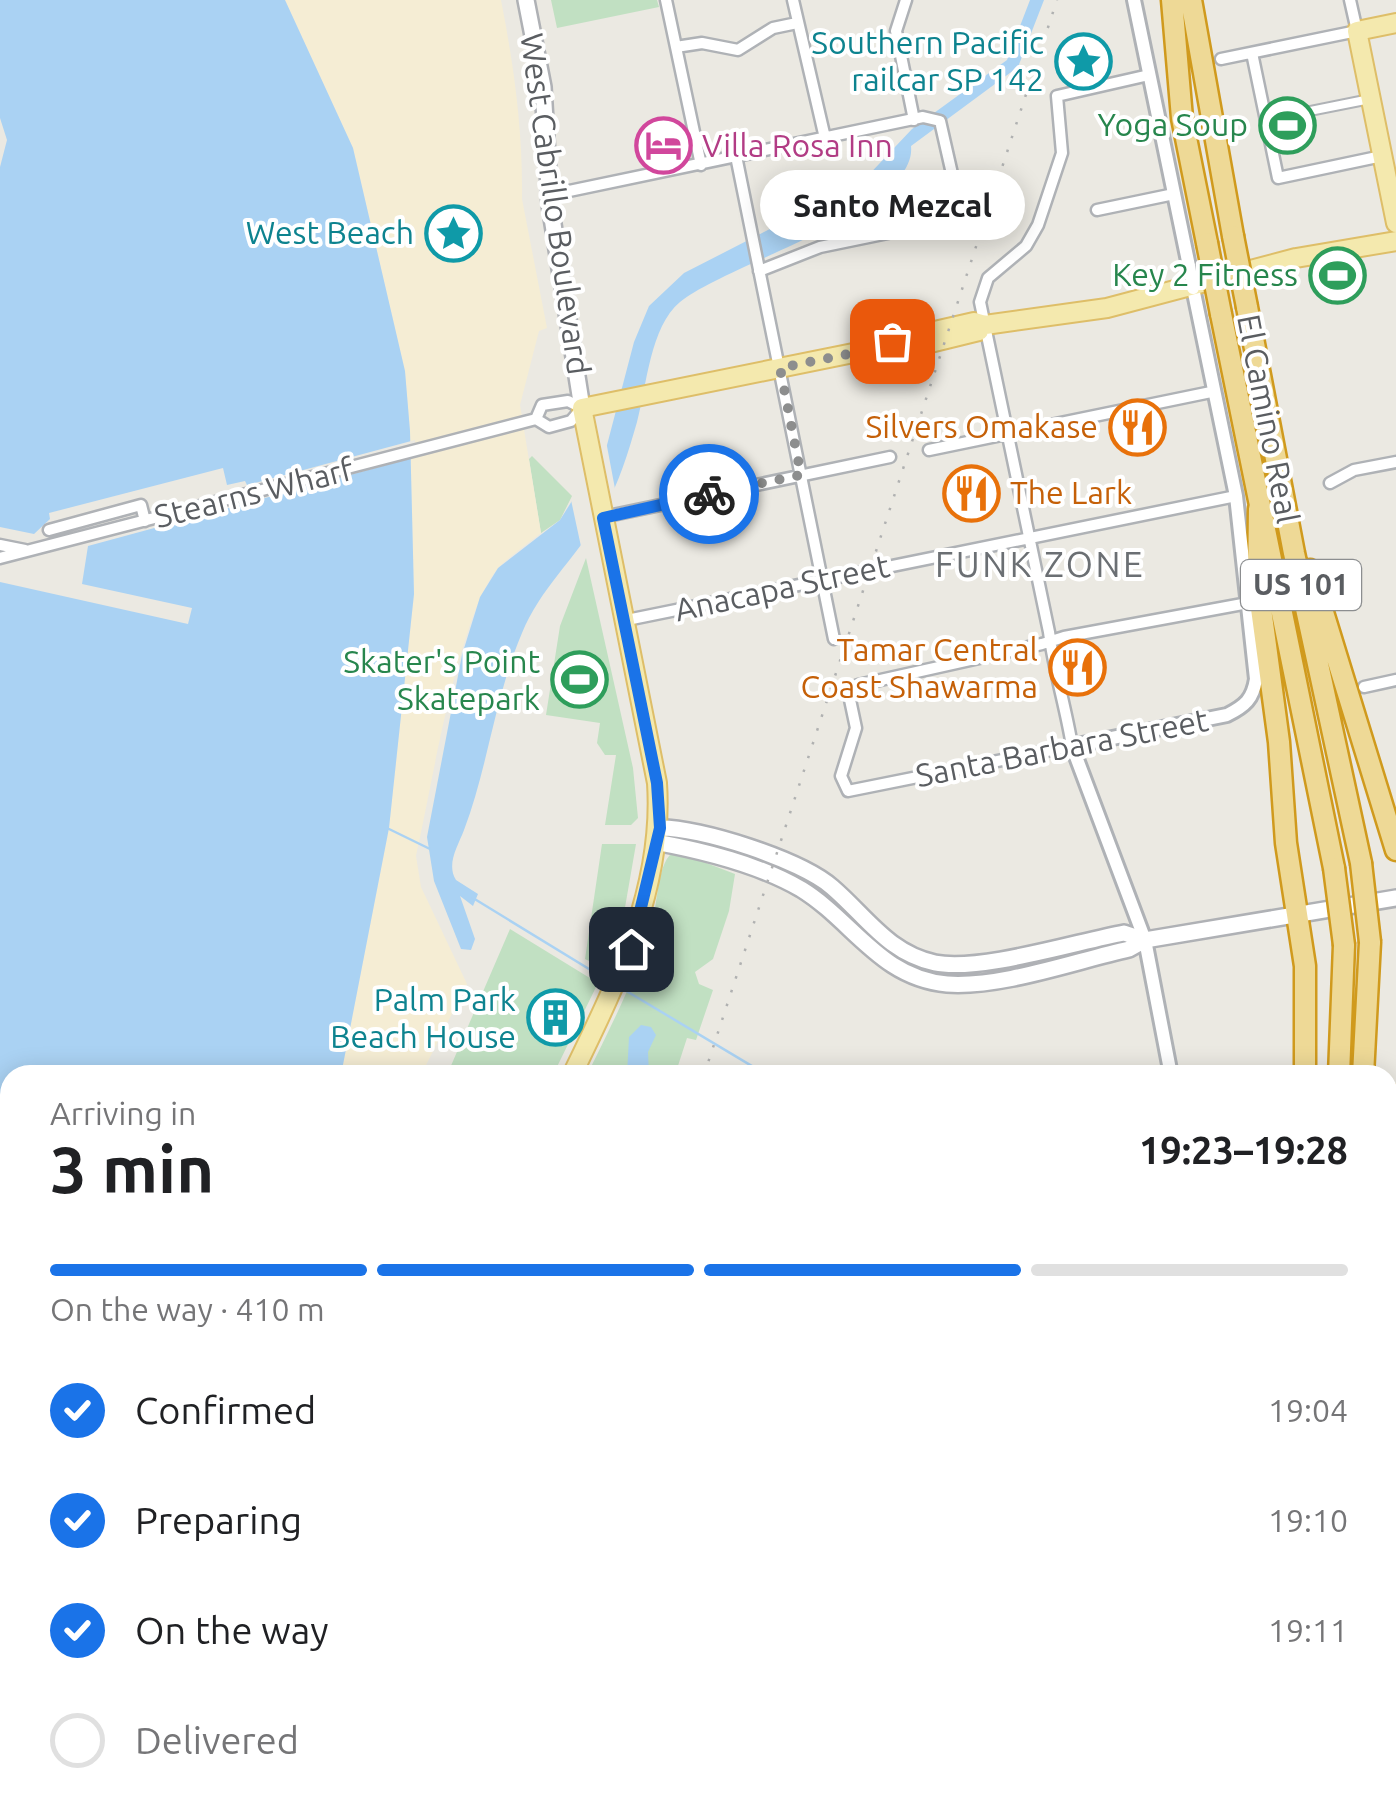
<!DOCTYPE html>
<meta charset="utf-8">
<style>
body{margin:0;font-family:Ubuntu,sans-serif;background:#f6f6f6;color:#202124;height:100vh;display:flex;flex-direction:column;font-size:38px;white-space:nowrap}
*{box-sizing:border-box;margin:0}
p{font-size:32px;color:#757577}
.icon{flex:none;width:55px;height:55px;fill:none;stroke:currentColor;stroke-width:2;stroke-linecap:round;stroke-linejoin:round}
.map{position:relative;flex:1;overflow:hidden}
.sheet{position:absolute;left:0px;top:1065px;width:1398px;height:752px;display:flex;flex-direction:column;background:#fff;border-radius:30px 30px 0 0;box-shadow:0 5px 25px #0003}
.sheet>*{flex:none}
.pin{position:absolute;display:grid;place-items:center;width:85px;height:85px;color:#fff;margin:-42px;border-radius:20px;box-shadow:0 5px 15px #0006}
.courier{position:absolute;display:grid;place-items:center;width:100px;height:100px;margin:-50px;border:8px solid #1a73e8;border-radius:50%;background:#fff;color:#222;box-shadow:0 2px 12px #0007}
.bubble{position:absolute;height:70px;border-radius:35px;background:#fff;box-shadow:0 5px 25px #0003;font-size:32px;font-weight:600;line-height:70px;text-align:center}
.summary em{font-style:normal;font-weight:600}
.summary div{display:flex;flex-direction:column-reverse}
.summary{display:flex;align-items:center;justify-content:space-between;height:170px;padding:0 50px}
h1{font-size:65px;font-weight:600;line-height:75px}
.bar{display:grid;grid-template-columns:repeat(4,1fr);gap:15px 10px;align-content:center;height:120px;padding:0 50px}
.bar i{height:12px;border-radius:8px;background:#e0e0e0}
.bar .active{background:#1a73e8}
.bar p{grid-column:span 4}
ol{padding:0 50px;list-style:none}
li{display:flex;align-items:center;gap:30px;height:110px}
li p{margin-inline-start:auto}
li .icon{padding:10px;border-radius:50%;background:#1a73e8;color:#fff;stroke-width:4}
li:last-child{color:#757577}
li i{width:55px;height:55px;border:5px solid #e0e0e0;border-radius:50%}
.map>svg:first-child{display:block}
.green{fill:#c1e0c2}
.sand{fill:#f5edd4}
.water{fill:#aad2f3}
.pier{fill:#ebe9e2}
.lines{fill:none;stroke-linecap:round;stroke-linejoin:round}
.stream{stroke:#aad2f3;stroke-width:2.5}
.pedestrian-casing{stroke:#afb2b6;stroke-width:12}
.minor-casing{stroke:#afb2b6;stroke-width:15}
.tertiary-casing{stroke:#afb2b6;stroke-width:18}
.secondary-casing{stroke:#afb1b5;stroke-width:20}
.primary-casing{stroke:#debe68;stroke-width:22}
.motorway-casing{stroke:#d09a1d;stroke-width:25}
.pedestrian{stroke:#fff;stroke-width:8}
.minor{stroke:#fff;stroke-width:10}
.tertiary{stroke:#fff;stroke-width:12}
.secondary{stroke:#fff;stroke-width:15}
.primary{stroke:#f4e9ae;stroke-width:18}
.motorway{stroke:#eed996;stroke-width:20}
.rail{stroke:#b0b1b1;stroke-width:2.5;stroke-dasharray:2.5 12;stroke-linecap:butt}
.tertiary-bridge-casing{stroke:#afb2b6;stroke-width:18;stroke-linecap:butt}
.motorway-bridge-casing{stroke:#d09a1d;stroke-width:25;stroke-linecap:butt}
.tertiary-bridge{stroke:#fff;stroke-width:12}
.motorway-bridge{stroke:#eed996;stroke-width:20}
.done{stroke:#8d8e8e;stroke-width:10;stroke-dasharray:0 18}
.route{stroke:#1a73e8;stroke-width:12}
.labels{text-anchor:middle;stroke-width:8;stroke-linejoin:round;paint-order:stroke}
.shield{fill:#fff;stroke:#8c8e90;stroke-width:2.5}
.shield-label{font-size:30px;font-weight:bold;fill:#5a5d61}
.culture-label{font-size:32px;fill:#0d838f;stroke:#fff;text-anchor:end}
.leisure-label{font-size:32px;fill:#27864d;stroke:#fff;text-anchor:end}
.hotel-label{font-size:32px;fill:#b23c85;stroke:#fff;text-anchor:start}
.street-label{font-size:32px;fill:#5a5d61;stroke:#fff}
.food-label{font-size:32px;fill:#c56008;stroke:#fff;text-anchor:end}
.neighbourhood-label{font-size:35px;letter-spacing:2.5px;fill:#6b6f73;stroke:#fff}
</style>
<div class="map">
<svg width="1396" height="1816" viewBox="0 0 1396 1816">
<rect width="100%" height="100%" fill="#ebe9e2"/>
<path class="green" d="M551,0H657L659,7L557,28Z
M532,456L572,496L560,520L541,533L529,459Z
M586,558L633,768L638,818L631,825H605L616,755H605L597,743L600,723L546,715L560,626Z
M602,844H636L623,919L605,969L585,959Z
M675,851L735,874L729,911L713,959L695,972L699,984L713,990L696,1040L687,1038L675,1075H587C611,1026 637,976 652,923C658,904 657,860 675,851Z
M510,929L598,983L553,1075H447Z"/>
<path class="sand" d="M285,0H501C514,66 523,131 522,199L547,328L539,331L520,405L541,533C527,544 511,555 499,567C459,611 431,791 416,856L421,887L467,984L421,1075H341L389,828L414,594L410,431L405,371L353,148Z"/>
<path class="water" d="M0,0H285L353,148L405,371L410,431L414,594L389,828L341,1075H10V1808H68L64,1816H0V167L7,140L0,118Z
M1030,0H1044L1018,67L911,146C918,210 724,265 680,302C650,327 647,385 637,422C627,457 617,489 598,520C574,560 540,589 522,633C495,696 488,767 464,830C458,846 446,864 456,880L478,894L473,906L460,896L475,939L471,950L461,949L434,881L427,837L462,655L480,597L498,568L560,520L607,445L634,342L649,306L684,273L862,182L912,129L1007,60Z
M641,1025L651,1027L656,1035L648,1052L649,1075H627L629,1037Z"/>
<path class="pier" d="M415,440L416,457L88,546L82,584L192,608L188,624L0,582V527L34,534L50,519L49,513L223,468L227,485L245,481L247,485Z
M606,441L616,494L582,551L571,500Z"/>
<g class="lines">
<path class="stream" d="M389,829L430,849
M473,898L607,980
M623,989L767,1075"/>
<defs>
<path id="pedestrian" d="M1265,120L1370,99"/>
<path id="minor" d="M666,0L701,165
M793,0L825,138
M906,0L896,31L914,120
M676,47L702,43L738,50L773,28L797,23
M1252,53L1278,178L1382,156
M1221,59L1357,31L1350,0
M1149,75L1057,96L1062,153L1038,225L1026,246L988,278L980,302L1049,632C1054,671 1066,708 1072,746L848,791L841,776L856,728L849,695L858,685L1042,644L1064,637L1248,603
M736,156L834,639
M550,195L923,117L940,121L960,209L956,219L820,247L759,271
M1097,210L1174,194
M568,401L582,408L571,421L549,427L536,419L542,405Z
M929,450L1211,392
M1330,483L1354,470L1396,462
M603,517L890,457
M49,530L141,505L145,521
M0,545L25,550
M0,558L536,419
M622,621L1236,496
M1364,687L1396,680
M1388,1211L1396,1183
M1388,1215L1396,1267
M1388,1761L1396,1759
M849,1808L851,1816
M1178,1808L1179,1816
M1282,1808L1284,1816
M1121,1816L1163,1808"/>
<path id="tertiary" d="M1134,0L1189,266
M1171,1075L1145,940L1072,746L1227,715C1245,706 1253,699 1256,679L1236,496L1193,288
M1388,1546L1396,1544"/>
<path id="secondary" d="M526,0L543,87L550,205L582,408
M659,828C700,827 801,860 832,887C866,916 888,953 935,963C980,972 1076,942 1124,933L1145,940
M655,842C704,851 758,864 801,889C853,921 880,978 947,984C1001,988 1075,961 1129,949L1145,940L1396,898"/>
<path id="primary" d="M1396,23L1357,31L1396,223
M922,345L979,331
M572,1075C617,982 664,888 657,783L582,408L883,347L891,341L974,322L985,325L1107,308L1296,258L1396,241
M166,1816L171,1808"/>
<path id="motorway" d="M1172,0L1182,118L1207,243
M1191,0L1233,236
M1247,307L1294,553L1361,863
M1221,314L1334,868
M1259,509L1258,586L1279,742L1286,843L1305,966V1075
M1310,570L1396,850
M1339,1075L1344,945
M1363,1075L1370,942
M1388,1127L1396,1096
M1388,1158L1396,1145
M966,1816L971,1808
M995,1816L1000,1808"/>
</defs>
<use href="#pedestrian" class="pedestrian-casing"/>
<use href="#minor" class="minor-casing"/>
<use href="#tertiary" class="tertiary-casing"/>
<use href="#secondary" class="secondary-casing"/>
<use href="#primary" class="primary-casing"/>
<use href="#motorway" class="motorway-casing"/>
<use href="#pedestrian" class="pedestrian"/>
<use href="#minor" class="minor"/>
<use href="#tertiary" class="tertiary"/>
<use href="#secondary" class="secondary"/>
<use href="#primary" class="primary"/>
<use href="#motorway" class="motorway"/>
<path class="rail" d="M704,1075L1057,0
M460,1816L463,1808"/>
<defs>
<path id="tertiary-bridge" d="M1189,266L1193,288"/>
<path id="motorway-bridge" d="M1233,236L1247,307
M1207,243L1221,314
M1361,863L1370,942
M1334,868L1344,945"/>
</defs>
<use href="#tertiary-bridge" class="tertiary-bridge-casing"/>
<use href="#motorway-bridge" class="motorway-bridge-casing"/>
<use href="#tertiary-bridge" class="tertiary-bridge"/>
<use href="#motorway-bridge" class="motorway-bridge"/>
</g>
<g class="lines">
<path class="done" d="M709,494L801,475L780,368L883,347L892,341"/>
<path class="route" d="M631,949L660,828L657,783L603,518L709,494"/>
</g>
<defs>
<symbol id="sight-ring" viewBox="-11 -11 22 22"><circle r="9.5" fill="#fff" stroke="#0f9aa8" stroke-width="1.5"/><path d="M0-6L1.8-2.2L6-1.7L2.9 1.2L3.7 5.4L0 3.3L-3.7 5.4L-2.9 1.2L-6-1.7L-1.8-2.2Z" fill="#0f9aa8"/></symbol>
<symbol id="stadium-ring" viewBox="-11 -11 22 22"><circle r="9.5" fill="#fff" stroke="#2e9e5b" stroke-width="1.5"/><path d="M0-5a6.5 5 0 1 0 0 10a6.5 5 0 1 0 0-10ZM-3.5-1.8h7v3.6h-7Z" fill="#2e9e5b"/></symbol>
<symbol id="hotel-ring" viewBox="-11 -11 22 22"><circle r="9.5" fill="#fff" stroke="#d1479c" stroke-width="1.5"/><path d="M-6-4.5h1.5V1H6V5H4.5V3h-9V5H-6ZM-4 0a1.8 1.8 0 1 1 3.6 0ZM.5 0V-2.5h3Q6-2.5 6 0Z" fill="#d1479c"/></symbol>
<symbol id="restaurant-ring" viewBox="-11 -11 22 22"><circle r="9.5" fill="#fff" stroke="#e8710a" stroke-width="1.5"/><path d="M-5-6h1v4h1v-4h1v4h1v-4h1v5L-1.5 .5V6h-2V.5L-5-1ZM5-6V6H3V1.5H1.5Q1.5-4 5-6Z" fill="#e8710a"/></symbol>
<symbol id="building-ring" viewBox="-11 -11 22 22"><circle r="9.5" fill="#fff" stroke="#0f9aa8" stroke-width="1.5"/><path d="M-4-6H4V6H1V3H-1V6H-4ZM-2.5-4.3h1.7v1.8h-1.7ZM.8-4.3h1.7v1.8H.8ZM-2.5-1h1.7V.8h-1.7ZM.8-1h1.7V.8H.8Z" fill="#0f9aa8"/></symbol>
</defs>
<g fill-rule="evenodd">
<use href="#sight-ring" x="1052" y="30" width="63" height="63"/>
<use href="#stadium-ring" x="1256" y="94" width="63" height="63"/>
<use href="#hotel-ring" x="632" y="114" width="63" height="63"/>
<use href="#sight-ring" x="422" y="202" width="63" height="63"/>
<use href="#stadium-ring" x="1306" y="244" width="63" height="63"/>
<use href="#restaurant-ring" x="1106" y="396" width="63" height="63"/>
<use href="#restaurant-ring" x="940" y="462" width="63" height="63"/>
<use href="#restaurant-ring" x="1046" y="636" width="63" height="63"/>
<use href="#stadium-ring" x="548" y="648" width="63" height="63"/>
<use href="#building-ring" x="524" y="986" width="63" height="63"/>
</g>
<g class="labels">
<rect class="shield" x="1241" y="560" width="120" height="50" rx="8"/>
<g class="shield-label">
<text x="1301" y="595">US 101</text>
</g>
<g class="culture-label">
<text x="1044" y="54">Southern Pacific<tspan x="1044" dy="37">railcar SP 142</tspan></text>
<text x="414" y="244">West Beach</text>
<text x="516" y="1011">Palm Park<tspan x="516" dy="37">Beach House</tspan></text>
</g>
<g class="leisure-label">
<text x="1248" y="136">Yoga Soup</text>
<text x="1298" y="286">Key 2 Fitness</text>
<text x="540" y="673">Skater's Point<tspan x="540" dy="37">Skatepark</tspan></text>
</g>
<g class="hotel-label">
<text x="702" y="157">Villa Rosa Inn</text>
</g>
<g class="street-label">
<text transform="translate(555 204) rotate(82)" y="11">West Cabrillo Boulevard</text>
<text transform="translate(1268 419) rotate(79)" y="11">El Camino Real</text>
<text transform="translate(254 493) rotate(-14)" y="11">Stearns Wharf</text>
<text transform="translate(782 588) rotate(-12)" y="11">Anacapa Street</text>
<text transform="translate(1062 748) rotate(-11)" y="11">Santa Barbara Street</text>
</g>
<g class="food-label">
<text x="1098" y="438">Silvers Omakase</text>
<text x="1010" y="504" text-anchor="start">The Lark</text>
<text x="1038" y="661">Tamar Central<tspan x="1038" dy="37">Coast Shawarma</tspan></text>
</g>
<g class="neighbourhood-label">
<text x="1040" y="577">FUNK ZONE</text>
</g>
</g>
</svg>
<div class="pin" style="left:892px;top:341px;background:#ea580c"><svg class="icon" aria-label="bag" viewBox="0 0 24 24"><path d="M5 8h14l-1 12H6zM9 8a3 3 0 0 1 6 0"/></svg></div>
<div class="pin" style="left:631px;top:949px;background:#1f2937"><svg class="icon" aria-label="home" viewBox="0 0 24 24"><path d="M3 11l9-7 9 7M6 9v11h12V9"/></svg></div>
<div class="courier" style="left:709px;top:494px"><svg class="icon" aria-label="bike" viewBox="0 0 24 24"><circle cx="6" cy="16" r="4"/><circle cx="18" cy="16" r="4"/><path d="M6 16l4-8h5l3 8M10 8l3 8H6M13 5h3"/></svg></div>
<div class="bubble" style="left:760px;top:170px;width:265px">Santo Mezcal</div>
<section class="sheet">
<div class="summary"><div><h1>3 min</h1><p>Arriving in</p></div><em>19:23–19:28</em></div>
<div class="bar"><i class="active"></i><i class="active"></i><i class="active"></i><i></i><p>On the way · 410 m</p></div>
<ol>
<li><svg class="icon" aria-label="check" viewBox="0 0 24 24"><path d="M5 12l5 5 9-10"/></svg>Confirmed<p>19:04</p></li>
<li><svg class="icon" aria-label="check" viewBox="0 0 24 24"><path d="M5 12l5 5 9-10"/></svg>Preparing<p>19:10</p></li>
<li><svg class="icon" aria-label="check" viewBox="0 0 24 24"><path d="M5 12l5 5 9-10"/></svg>On the way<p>19:11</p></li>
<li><i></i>Delivered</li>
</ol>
</section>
</div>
